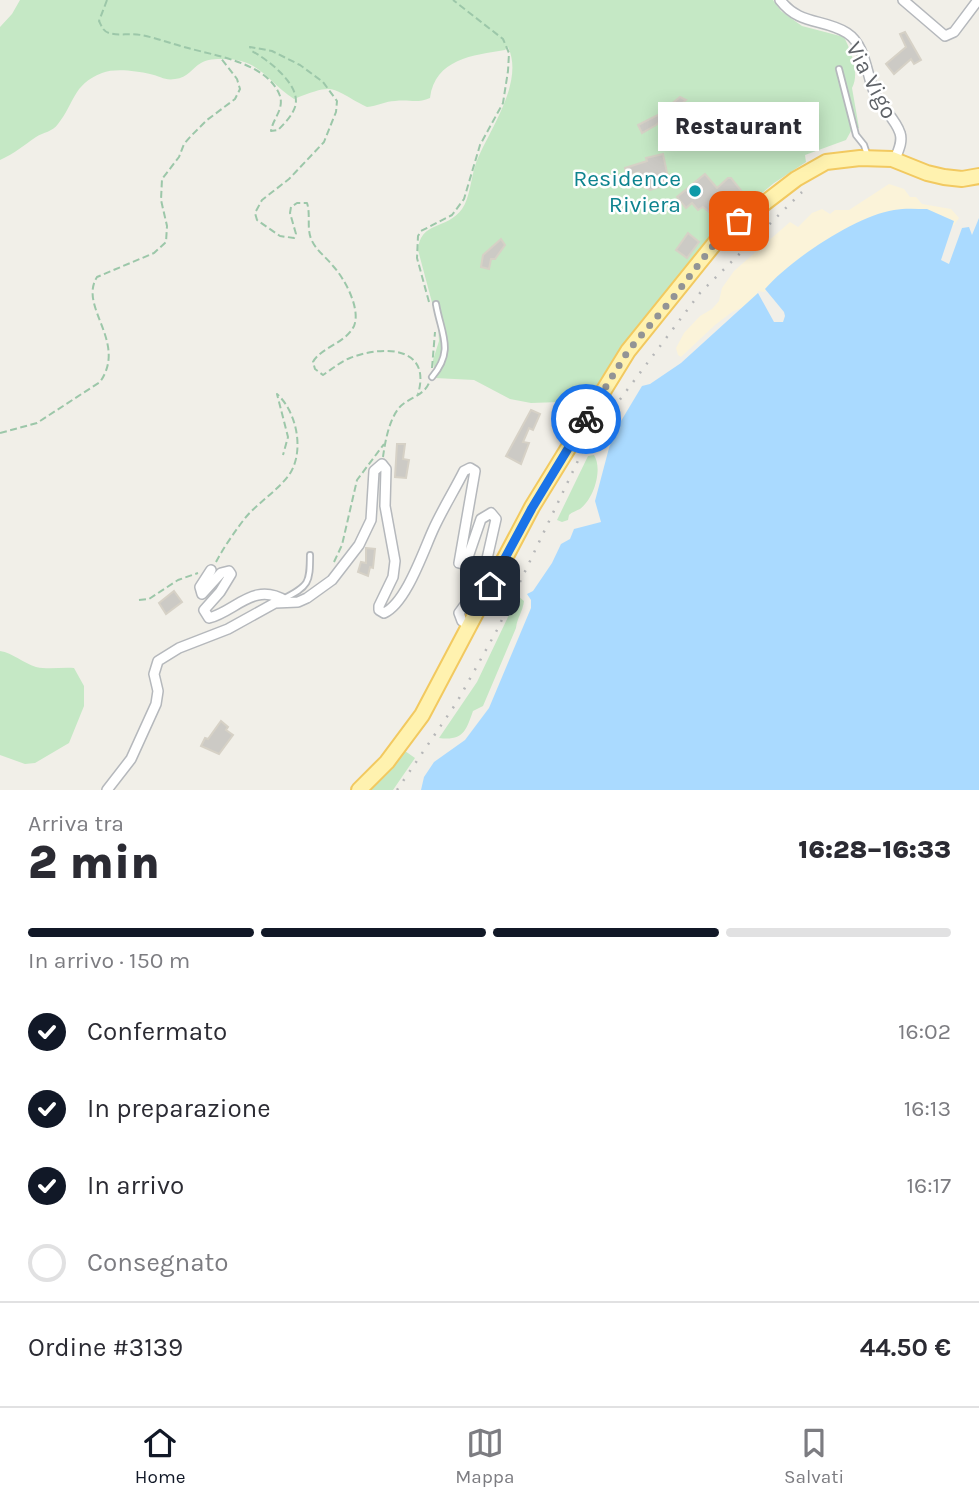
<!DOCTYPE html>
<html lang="it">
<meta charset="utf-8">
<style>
body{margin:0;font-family:Karla,sans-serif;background:#f7f7f7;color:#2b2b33;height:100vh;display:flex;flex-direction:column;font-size:26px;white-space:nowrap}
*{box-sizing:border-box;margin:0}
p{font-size:23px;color:#7c7c81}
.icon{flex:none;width:38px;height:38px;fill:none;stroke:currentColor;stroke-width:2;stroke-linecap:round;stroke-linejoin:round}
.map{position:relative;height:790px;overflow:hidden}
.details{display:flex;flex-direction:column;background:#fff;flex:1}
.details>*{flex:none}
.pin{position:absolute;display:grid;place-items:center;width:60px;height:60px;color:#fff;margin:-30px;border-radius:14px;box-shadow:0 4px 10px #0006}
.courier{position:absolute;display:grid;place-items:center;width:70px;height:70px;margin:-35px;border:5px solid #1a73e8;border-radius:50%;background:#fff;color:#222;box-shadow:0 2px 9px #0007}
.bubble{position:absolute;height:49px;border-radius:0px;background:#fff;box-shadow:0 4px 18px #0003;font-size:23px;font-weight:800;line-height:49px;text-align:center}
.headline em{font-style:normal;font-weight:800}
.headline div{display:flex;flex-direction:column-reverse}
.headline{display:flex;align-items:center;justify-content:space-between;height:119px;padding:0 28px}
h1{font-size:46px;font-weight:800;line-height:52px}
.bar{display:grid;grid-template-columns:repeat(4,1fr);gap:10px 7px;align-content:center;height:84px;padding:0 28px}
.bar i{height:9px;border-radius:5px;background:#e1e1e2}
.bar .current{background:#111827}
.bar p{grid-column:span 4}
.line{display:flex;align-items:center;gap:18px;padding:0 28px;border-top:2px solid #e1e1e2}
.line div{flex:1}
ol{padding:0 28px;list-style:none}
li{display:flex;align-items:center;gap:21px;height:77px}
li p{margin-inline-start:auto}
li .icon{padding:7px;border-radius:50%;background:#111827;color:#fff;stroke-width:4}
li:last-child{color:#7c7c81}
li i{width:38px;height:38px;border:4px solid #e1e1e2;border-radius:50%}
.dock{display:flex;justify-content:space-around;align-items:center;height:98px;border-top:2px solid #e1e1e2;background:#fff;font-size:19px;color:#7c7c81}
.dock a{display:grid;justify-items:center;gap:4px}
.dock .current{color:#111827}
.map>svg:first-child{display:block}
.green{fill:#c5e8c5}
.sand{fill:#fbf3d9}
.water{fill:#aadaff}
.building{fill:#cccac5;stroke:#d6d1c6;stroke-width:2}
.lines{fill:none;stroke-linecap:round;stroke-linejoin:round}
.service-casing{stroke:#b5b8bc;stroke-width:8}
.minor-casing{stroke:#b5b8bc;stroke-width:12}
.primary-casing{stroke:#f2c960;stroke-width:18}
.path{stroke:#9cc7a9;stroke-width:2;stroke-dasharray:7 3.5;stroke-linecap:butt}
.service{stroke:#fff;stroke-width:4.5}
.minor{stroke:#fff;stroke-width:9}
.primary{stroke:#fff2af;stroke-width:14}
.rail{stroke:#b6b7b8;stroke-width:2.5;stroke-dasharray:2 9;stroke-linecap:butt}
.done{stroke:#929495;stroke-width:7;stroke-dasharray:0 12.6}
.route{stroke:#1a73e8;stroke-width:9}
.culture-dot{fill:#0f9aa8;stroke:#fff;stroke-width:2.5}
.labels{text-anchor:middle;stroke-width:5;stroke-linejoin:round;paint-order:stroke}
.street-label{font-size:23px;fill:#5f6368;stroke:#fff}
.culture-label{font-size:23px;fill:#0d838f;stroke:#fff;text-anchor:end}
</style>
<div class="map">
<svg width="979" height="790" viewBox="0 0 979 790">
<rect width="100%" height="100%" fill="#f1efe8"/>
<path class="green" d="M20,0H773L781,11L802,26L844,37C851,51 860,74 852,88L859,128L851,131L846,140L805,155L806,162L774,183L713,234L688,268L636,330L591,399L570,389L560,402L531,403L510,399L474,380L435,378L433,360L439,341L438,325L418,250C420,221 447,230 462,209C470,198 471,177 476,163C488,131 525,83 508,47L505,50C473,55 435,59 430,98C416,104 410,99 395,101C386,101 377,106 367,107C329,88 337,82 294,99C265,80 261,59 222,59C216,59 207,59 201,63C192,68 188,78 175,79C165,81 160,76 150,74C136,71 115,68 102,73C72,85 75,103 58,124C52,132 44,132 36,137C24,145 14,154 0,160V27L12,14Z
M594,455C603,469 594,499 580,509C576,511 572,512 569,515L568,520L562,522L557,520L588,456Z
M518,596L524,601C523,611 517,618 516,628L483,706L473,711C466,731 463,741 439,738L477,682Z
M0,651C13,653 23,663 36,667C49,670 61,667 74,668L84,686V706L69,743L35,763L25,764L0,755Z
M405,751L415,758L393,790H367Z"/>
<path class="sand" d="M889,184L904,189L910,197H916L922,204L951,209L959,218L954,225L769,288L764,292L758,291L757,297L750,304L732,312L715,325L681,357L678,355L676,348L684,333L700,316L712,309L719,301L722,288L734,271L790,222L798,227L812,213L822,209L830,214L835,210H849Z"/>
<path class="water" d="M927,209L954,221L941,260L949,264L962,228L969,227L972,235L979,218V790H421L424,777L434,762L465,740L489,708L531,608V600L527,594L533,591L552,563L561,544L570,539L574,529L601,522L595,501L609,448L618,426L642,386L650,384L681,363L758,293L774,322H783L785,316L784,312L765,289C791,259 856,216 894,210C905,208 916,209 927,209Z"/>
<path class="building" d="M905,32L921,60L914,64L911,59L894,74L886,64L906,47L900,34Z
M680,97L686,100L656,125L642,133L638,125L658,115Z
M663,154L669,182L666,183V185L650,190L642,186L639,172L627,176L625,168L647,161L646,158Z
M705,174L717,188L728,178H731L748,199L740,204L734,196L724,205L720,201L709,212L703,207L698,210L692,203L686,208L677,197Z
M688,233L699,242L687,258L676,250Z
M501,239L505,245L495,259H491L489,269L481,267L483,255Z
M531,410L540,414L533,430L529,428L523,442L529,443L521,464L506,456Z
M397,444H405L403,459L409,460L406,478L395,477Z
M366,548L375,549L373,568L370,567L368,576L358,572L361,562L366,563Z
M174,591L182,602L166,614L159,603Z
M221,721L228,727L226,730L233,735L219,754L201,746L205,738L208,739Z"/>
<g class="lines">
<defs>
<path id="service" d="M839,69L856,135L864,145L868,157
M432,377C455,350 441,334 436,304
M283,599C309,586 310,583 310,555"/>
<path id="minor" d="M780,0C800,26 823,18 847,33C867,46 866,77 876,96C883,109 896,120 900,133C903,142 898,151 895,159
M903,0L945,36L954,32L978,0
M211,570L200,587L202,594L221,573L229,571L231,574L220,592L204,610L209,618C236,611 254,581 286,601
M107,790L131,759L156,704L158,691L154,674L158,661L179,648L228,629L275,603L298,602L307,598L332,580L359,545L371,520L374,471L382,464L386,469L385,506L395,561L393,577L379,606V610L384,613C406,603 423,552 433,530C442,510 454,491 464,471L470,468L475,471L459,563L463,564L467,560L481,519L491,513L496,519L484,572L478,587L459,613L462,621L470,626"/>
<path id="primary" d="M359,790L387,762L422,715L532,507L628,351L719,238L796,179L826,162L860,158L892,159L927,173L944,177L962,179L979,176"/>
</defs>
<use href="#service" class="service-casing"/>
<use href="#minor" class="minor-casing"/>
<use href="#primary" class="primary-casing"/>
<path class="path" d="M107,0L99,21C102,27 103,31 109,33C119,36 131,33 141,35C157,38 172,44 188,48C216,56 268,63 280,96C284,110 273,118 271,131L278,130C284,124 292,116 295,107C302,85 268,60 252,51L250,47L272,51L300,65L323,82L337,101L336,112L324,142L289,179L262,200L255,213L257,220L280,236L294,238L296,234L290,213L291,207L297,203H307C311,215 306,229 312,241C317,251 326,257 333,266C345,279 361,309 354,326C346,343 320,348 313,362L315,369L323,375C332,369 340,362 350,358C383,345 432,346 418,394
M429,302L417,258L418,236L421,231L452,215L464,199L480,145L503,103L508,71L509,53L503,39L453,0
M432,368L435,332
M0,433L37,423L100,382C128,342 78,307 97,277L154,253L166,242L167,226L161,200L162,179L179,157L184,144L191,136L207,120L235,99L240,89L237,79L220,57
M383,457C385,442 389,420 399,408C407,398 424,396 429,383
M216,562C222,550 237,528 246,517C259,502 277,491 289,475C305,452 297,412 277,394L288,437L283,455
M334,562L342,545L357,480L384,444
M139,600L149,599L178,580L198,573"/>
<use href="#service" class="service"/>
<use href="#minor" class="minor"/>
<use href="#primary" class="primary"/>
<path class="rail" d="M397,790L457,702L497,630L585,446L700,293L802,192"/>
</g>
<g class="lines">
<path class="done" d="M586,419L628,351L673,298L719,238L739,221"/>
<path class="route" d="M490,586L532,508L586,419"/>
</g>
<circle class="culture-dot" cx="695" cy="191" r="7"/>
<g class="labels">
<g class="street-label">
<text transform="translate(872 80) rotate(62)" y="8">Via Vigo</text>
</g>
<g class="culture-label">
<text x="681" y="186">Residence<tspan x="681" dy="26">Riviera</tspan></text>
</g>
</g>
</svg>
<div class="pin" style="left:739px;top:221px;background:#ea580c"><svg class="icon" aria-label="bag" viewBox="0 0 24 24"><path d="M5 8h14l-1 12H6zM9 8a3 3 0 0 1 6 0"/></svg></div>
<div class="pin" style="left:490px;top:586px;background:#1f2937"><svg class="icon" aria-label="home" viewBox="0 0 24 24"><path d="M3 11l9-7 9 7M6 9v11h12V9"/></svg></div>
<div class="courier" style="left:586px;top:419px"><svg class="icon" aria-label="bike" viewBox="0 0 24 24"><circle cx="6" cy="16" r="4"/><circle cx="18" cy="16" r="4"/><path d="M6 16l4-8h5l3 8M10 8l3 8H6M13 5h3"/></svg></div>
<div class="bubble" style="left:658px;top:102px;width:161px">Restaurant</div>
</div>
<section class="details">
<div class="headline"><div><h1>2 min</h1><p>Arriva tra</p></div><em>16:28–16:33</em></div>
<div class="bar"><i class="current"></i><i class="current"></i><i class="current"></i><i></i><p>In arrivo · 150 m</p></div>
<ol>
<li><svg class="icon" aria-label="check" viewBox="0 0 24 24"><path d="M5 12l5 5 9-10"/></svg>Confermato<p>16:02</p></li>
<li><svg class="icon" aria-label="check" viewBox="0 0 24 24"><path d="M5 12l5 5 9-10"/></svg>In preparazione<p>16:13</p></li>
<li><svg class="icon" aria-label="check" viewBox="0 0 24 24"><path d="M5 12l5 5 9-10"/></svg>In arrivo<p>16:17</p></li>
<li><i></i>Consegnato</li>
</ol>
<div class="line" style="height:91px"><div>Ordine #3139</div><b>44.50 €</b></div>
</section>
<nav class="dock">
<a class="current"><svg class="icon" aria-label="home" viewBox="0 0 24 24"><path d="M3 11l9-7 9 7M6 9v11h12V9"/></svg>Home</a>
<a><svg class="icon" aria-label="map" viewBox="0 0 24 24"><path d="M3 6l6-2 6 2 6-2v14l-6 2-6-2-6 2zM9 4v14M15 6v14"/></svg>Mappa</a>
<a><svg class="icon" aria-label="saved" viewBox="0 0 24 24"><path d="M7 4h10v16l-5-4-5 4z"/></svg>Salvati</a>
</nav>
